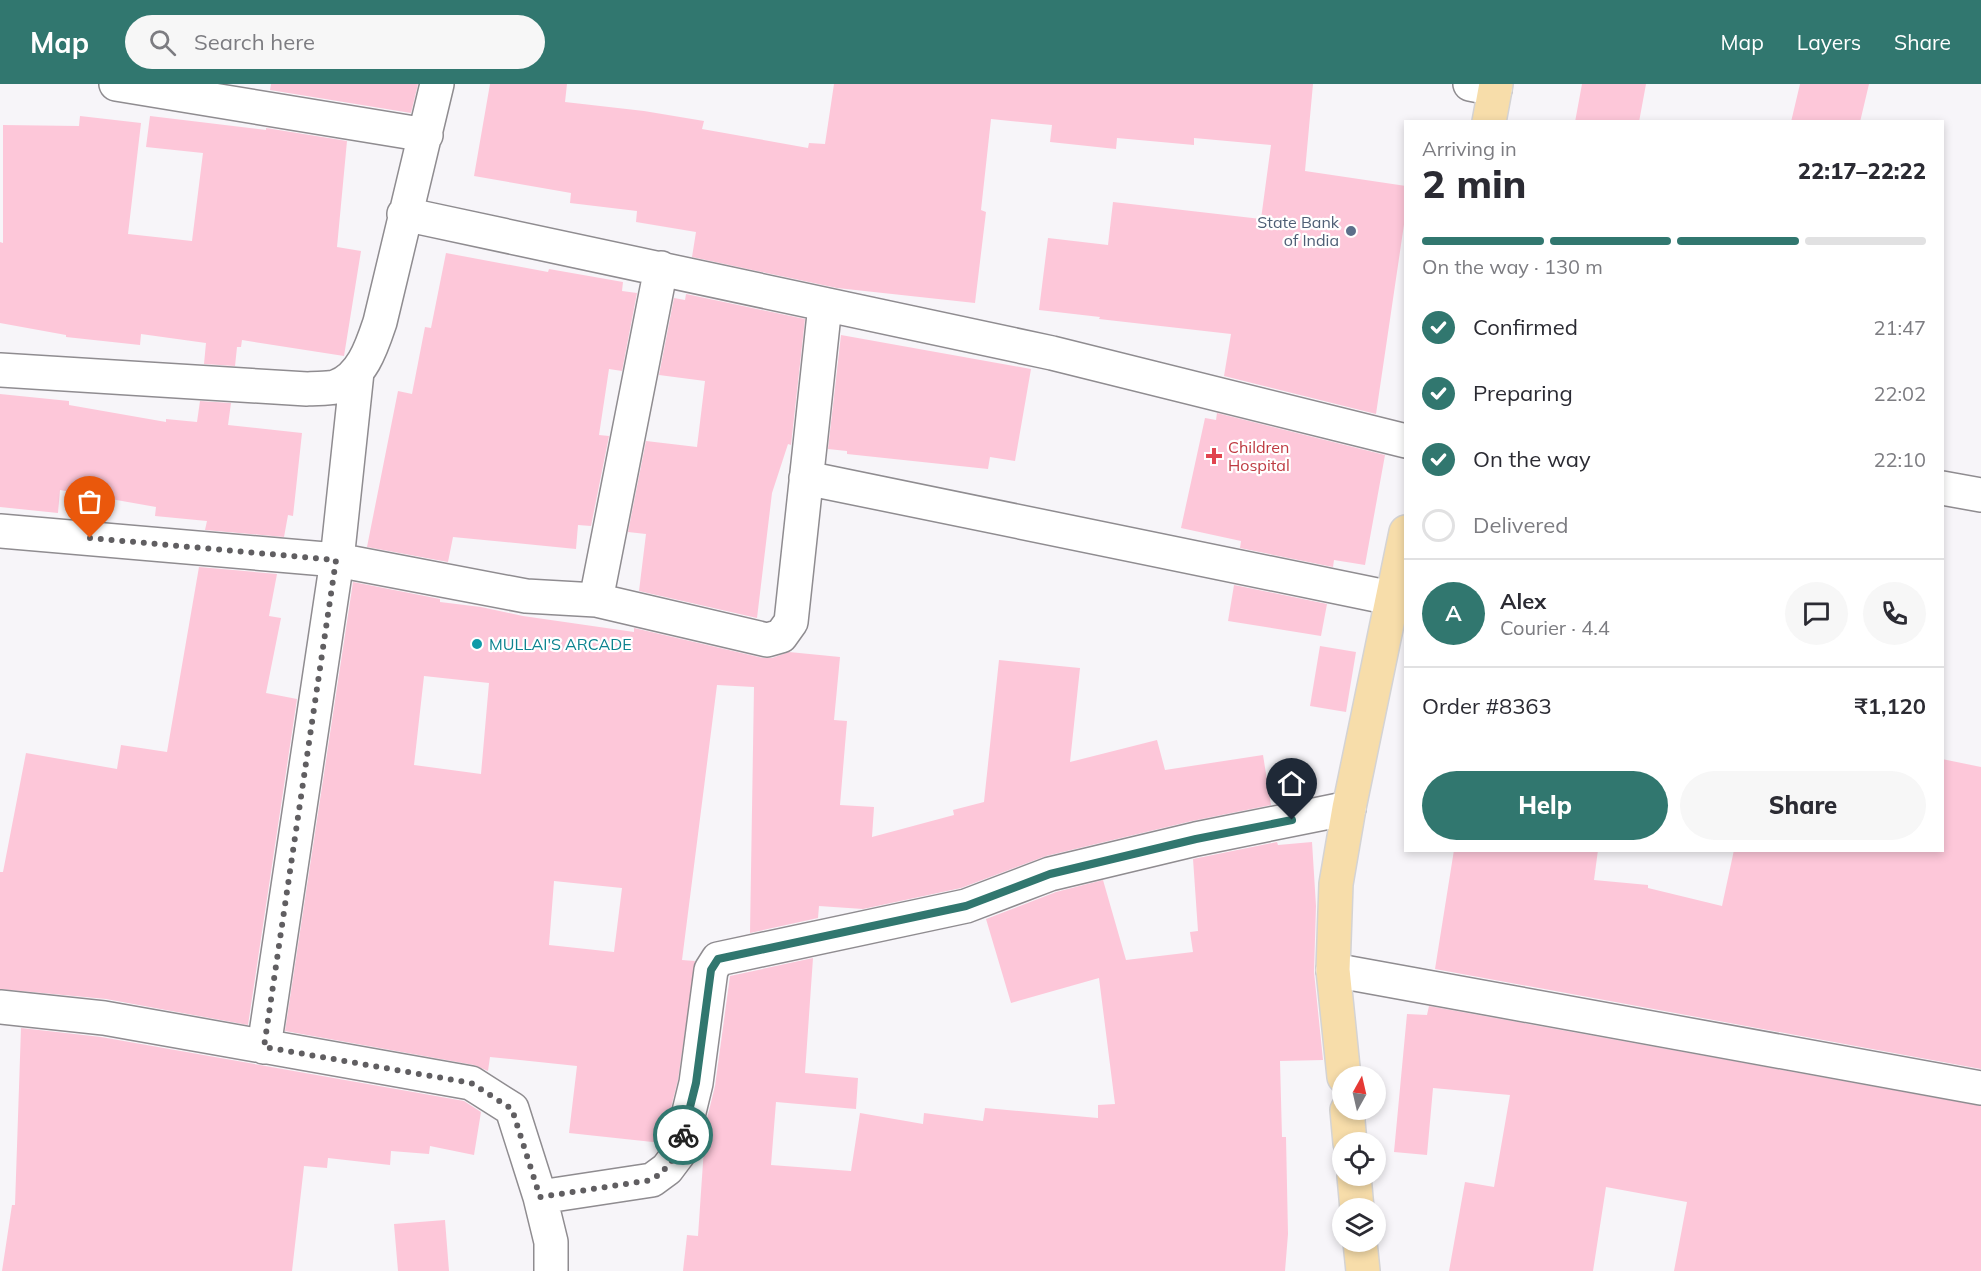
<!DOCTYPE html>
<meta charset="utf-8">
<style>
body{margin:0;font-family:Mulish,sans-serif;background:#f7f7f7;color:#2b2b33;height:100vh;display:flex;flex-direction:column;font-size:22px;white-space:nowrap}
*{box-sizing:border-box;margin:0}
p{font-size:20px;color:#7c7c81}
.icon{flex:none;width:33px;height:33px;fill:none;stroke:currentColor;stroke-width:2;stroke-linecap:round;stroke-linejoin:round}
.map{position:relative;flex:1;overflow:hidden}
.sheet{position:absolute;left:1404px;top:36px;width:540px;height:732px;display:flex;flex-direction:column;background:#fff;border-radius:0px;box-shadow:0 3px 9px #0003}
.sheet>*{flex:none}
.needle{width:39px;rotate:8deg}
.controls{position:absolute;left:1332px;top:982px;display:grid;gap:12px}
.controls a{display:grid;place-items:center;width:54px;height:54px;border-radius:50%;background:#fff;box-shadow:0 3px 9px #0003;font-size:30px}
.pin{position:absolute;display:grid;place-items:center;width:51px;height:51px;color:#fff;margin:-62px -26px;border-radius:50% 50% 50% 0;rotate:-45deg;box-shadow:0 0 6px #0007}
.pin .icon{rotate:45deg}
.courier{position:absolute;display:grid;place-items:center;width:60px;height:60px;margin:-30px;border:4px solid #31776f;border-radius:50%;background:#fff;color:#222;box-shadow:0 2px 8px #0007}
.headline em{font-style:normal;font-weight:800}
.headline div{display:flex;flex-direction:column-reverse}
.headline{display:flex;align-items:center;justify-content:space-between;height:102px;padding:0 18px}
h1{font-size:39px;font-weight:800;line-height:45px}
.bar{display:grid;grid-template-columns:repeat(4,1fr);gap:9px 6px;align-content:center;height:72px;padding:0 18px}
.bar i{height:8px;border-radius:4px;background:#e1e1e2}
.bar .on{background:#31776f}
.bar p{grid-column:span 4}
.line{display:flex;align-items:center;gap:15px;padding:0 18px;border-top:2px solid #e1e1e2}
.line div{flex:1}
.round{display:grid;place-items:center;flex:none;width:63px;height:63px;border-radius:32px;background:#f7f7f7}
ol{padding:0 18px;list-style:none}
li{display:flex;align-items:center;gap:18px;height:66px}
li p{margin-inline-start:auto}
li .icon{padding:6px;border-radius:50%;background:#31776f;color:#fff;stroke-width:4}
li:last-child{color:#7c7c81}
li i{width:33px;height:33px;border:3px solid #e1e1e2;border-radius:50%}
.action{display:flex;gap:12px;margin-top:auto;padding:12px 18px}
.action a{flex:1;height:69px;border-radius:36px;background:#31776f;color:#fff;font-size:24px;font-weight:800;line-height:69px;text-align:center}
.action a+a{background:#f7f7f7;color:#2b2b33}
header{display:flex;align-items:center;gap:36px;box-sizing:border-box;height:84px;padding:0 30px;background:#31776f;color:#fff}
header strong{font-size:28px}
nav{display:flex;gap:33px;margin-inline-start:auto;font-size:21px}
.search{width:420px;height:54px;background:#f7f7f7;display:flex;align-items:center;gap:15px;box-sizing:border-box;padding:0 21px;border-radius:33px;color:#7c7c81;font-size:22px}
.map>svg:first-child{display:block}
.building{fill:#fdc7d9;fill-rule:evenodd}
.lines{fill:none;stroke-linecap:round;stroke-linejoin:round}
.minor-casing{stroke:#8f8c90;stroke-width:36}
.major-casing{stroke:#d4d3d4;stroke-width:36}
.minor{stroke:#fff;stroke-width:33}
.major{stroke:#f7ddaa;stroke-width:33}
.done{stroke:#605e61;stroke-width:6;stroke-dasharray:0 10.8}
.route{stroke:#31776f;stroke-width:8}
.service-dot{fill:#5c6f8a;stroke:#fff;stroke-width:2}
.health-dot{fill:#e0444e;stroke:#fff;stroke-width:2}
.culture-dot{fill:#0f9aa8;stroke:#fff;stroke-width:2}
.labels{text-anchor:middle;stroke-width:4.5;stroke-linejoin:round;paint-order:stroke}
.service-label{font-size:16px;fill:#4e5e75;stroke:#fff;text-anchor:end}
.health-label{font-size:16px;fill:#be3a42;stroke:#fff;text-anchor:start}
.culture-label{font-size:16px;fill:#0d838f;stroke:#fff;text-anchor:start}
</style>
<header>
<strong>Map</strong>
<div class="search"><svg class="icon" aria-label="search" viewBox="0 0 24 24"><circle cx="10" cy="10" r="6"/><path d="M15 15l6 6"/></svg>Search here</div>
<nav><a>Map</a><a>Layers</a><a>Share</a></nav>
</header>
<div class="map">
<svg width="1981" height="1187" viewBox="0 0 1981 1187">
<rect width="100%" height="100%" fill="#f7f5f9"/>
<path class="building" d="M271,0H418L411,29L270,6Z
M490,0H567L565,18L644,27L704,37L702,45L808,64L809,59L825,60L834,0H1313L1305,87L1406,102V127L1376,330L1224,292L1231,250L1099,235L1100,233L1039,226L1048,154L1108,161L1113,118L1261,135L1271,61L1194,54V61L1117,54L1116,65L1050,58L1052,41L991,35L981,126L986,128L975,219L837,204L692,173L696,148L636,138L637,127L570,119L571,109L474,92Z
M1582,0H1646L1639,38H1575Z
M1800,0H1869L1860,38H1791Z
M80,32L141,39L128,150L192,157L203,69L146,63L150,32L266,46V44L347,57L337,163L361,167L344,272L242,256L241,263H237L235,282L204,280L206,259L141,250L140,261L66,253V251L0,239V158L3,159V41L79,42Z
M446,169L548,188L549,185L623,198L622,207L637,209L622,287L609,285L599,351L609,352L591,442L578,441L576,465L453,453L448,478L367,463L398,307L412,310L425,243L431,244Z
M686,210L805,235L791,361L788,360L772,409L757,534L639,507L646,450L628,448L646,357L697,363L705,297L659,291L674,214L685,216Z
M841,251L1031,285L1015,377L990,373L988,385L847,370V367L828,365Z
M0,310L69,317V321L166,338V335L197,338L200,317L231,319L228,341L302,349L293,432L288,431L284,453L205,446L207,437L155,432L156,423L60,406L58,429L0,423Z
M1217,329L1385,371L1365,481L1334,476L1333,483L1240,464L1241,457L1181,444L1205,334L1216,336Z
M199,483L277,490L269,532L281,534L266,609L297,615L248,941L106,915L0,905V788H3L26,669L117,685L121,661L167,668Z
M353,498L440,515V518L481,523L523,532L634,548V544L763,574H772L789,568L840,573L834,636L847,637L840,721L874,723L872,753L954,731L953,726L984,718L999,576L1080,584L1070,678L1157,656L1165,686L1263,671L1271,721L1192,737L1046,772L961,804L863,825L819,822L818,834L750,849L754,603L717,601L682,876L695,877L678,996L662,1059L569,1049L577,982L490,973L488,987L474,981L285,947ZM424,592L489,599L481,690L414,681ZM554,797L622,804L614,868L549,861Z
M1234,501L1327,520L1321,552L1228,537Z
M1320,562L1356,568L1346,628L1310,622Z
M1942,675L1981,683V985L1435,885L1454,766H1598L1594,796L1648,801V804L1722,822L1734,766H1942Z
M1277,758L1278,761L1312,758L1316,822L1314,888L1323,976L1280,977L1282,1053H1286L1288,1150L1285,1187H683L687,1151L698,1152L704,1064L700,1063L715,1002L730,892L813,874L805,989L858,994L856,1025L776,1018L771,1081L851,1087L860,1029L923,1040L924,1029L983,1037L985,1024L1098,1034V1021L1115,1020L1099,894L1011,919L986,835L1056,808L1103,796L1126,876L1193,868L1190,848L1198,847L1193,775Z
M1429,922L1981,1022V1187H1674L1687,1118L1606,1103L1593,1187H1449L1465,1098L1494,1103L1510,1011L1433,1004L1427,1071L1394,1068L1407,930L1427,931Z
M21,944L101,953L464,1017L481,1028L474,1071L430,1062L429,1070L391,1067L390,1081L328,1074L327,1084L304,1082L292,1187H2L12,1121H15Z
M445,1136L449,1187H398L394,1140Z"/>
<g class="lines">
<defs>
<path id="minor" d="M116,0L426,51
M1470,0L1495,5
M404,130L1052,269L1406,357
M661,184L596,516L767,556L781,552L791,538L825,221
M0,286L307,305C315,304 327,305 335,303C362,294 372,262 380,238L437,0
M806,394L1391,514L1406,520
M1942,404L1981,411
M0,447L337,476L526,512L596,516
M1333,886L1981,1004
M0,923L104,934L471,999L512,1025L540,1113L551,1158V1187
M264,963L337,476L357,288
M540,1113L652,1096L667,1085L679,1069L696,999L711,886L718,875L966,822L1050,790L1196,755L1349,724"/>
<path id="major" d="M1489,38L1496,0
M1344,993L1333,886L1336,800L1349,724L1406,448
M1347,1026L1350,1059
M1354,1092L1357,1125
M1360,1158L1363,1187"/>
</defs>
<use href="#minor" class="minor-casing"/>
<use href="#major" class="major-casing"/>
<use href="#minor" class="minor"/>
<use href="#major" class="major"/>
</g>
<g class="lines">
<path class="done" d="M90,454L336,476L264,963L471,999L512,1025L540,1113L652,1096C669,1083 678,1072 683,1051"/>
<path class="route" d="M683,1051L696,999L711,886L718,875L966,822L1050,790L1196,755L1292,736"/>
</g>
<circle class="service-dot" cx="1351" cy="147" r="6"/>
<path class="health-dot" d="M1211 363h6v6h6v6h-6v6h-6v-6h-6v-6h6z"/>
<circle class="culture-dot" cx="477" cy="560" r="6"/>
<g class="labels">
<g class="service-label">
<text x="1339" y="144">State Bank<tspan x="1339" dy="18">of India</tspan></text>
</g>
<g class="health-label">
<text x="1228" y="369">Children<tspan x="1228" dy="18">Hospital</tspan></text>
</g>
<g class="culture-label">
<text x="489" y="566">MULLAI'S ARCADE</text>
</g>
</g>
</svg>
<div class="controls">
<a><svg class="needle" viewBox="-14 -14 28 28"><path d="M0-13l5 13h-10z" fill="#e53935"/><path d="M0 13l5-13h-10z" fill="#7c7c81"/></svg></a>
<a><svg class="icon" aria-label="locate" viewBox="0 0 24 24"><circle cx="12" cy="12" r="6"/><path d="M12 2v4M12 18v4M2 12h4M18 12h4"/></svg></a>
<a><svg class="icon" aria-label="layers" viewBox="0 0 24 24"><path d="M12 4l9 5-9 5-9-5zM3 14l9 5 9-5"/></svg></a>
</div>
<div class="pin" style="left:90px;top:454px;background:#ea580c"><svg class="icon" aria-label="bag" viewBox="0 0 24 24"><path d="M5 8h14l-1 12H6zM9 8a3 3 0 0 1 6 0"/></svg></div>
<div class="pin" style="left:1292px;top:736px;background:#1f2937"><svg class="icon" aria-label="home" viewBox="0 0 24 24"><path d="M3 11l9-7 9 7M6 9v11h12V9"/></svg></div>
<div class="courier" style="left:683px;top:1051px"><svg class="icon" aria-label="bike" viewBox="0 0 24 24"><circle cx="6" cy="16" r="4"/><circle cx="18" cy="16" r="4"/><path d="M6 16l4-8h5l3 8M10 8l3 8H6M13 5h3"/></svg></div>
<section class="sheet">
<div class="headline"><div><h1>2 min</h1><p>Arriving in</p></div><em>22:17–22:22</em></div>
<div class="bar"><i class="on"></i><i class="on"></i><i class="on"></i><i></i><p>On the way · 130 m</p></div>
<ol>
<li><svg class="icon" aria-label="check" viewBox="0 0 24 24"><path d="M5 12l5 5 9-10"/></svg>Confirmed<p>21:47</p></li>
<li><svg class="icon" aria-label="check" viewBox="0 0 24 24"><path d="M5 12l5 5 9-10"/></svg>Preparing<p>22:02</p></li>
<li><svg class="icon" aria-label="check" viewBox="0 0 24 24"><path d="M5 12l5 5 9-10"/></svg>On the way<p>22:10</p></li>
<li><i></i>Delivered</li>
</ol>
<div class="line" style="height:108px"><b class="round" style="background:#31776f;color:#fff">A</b><div><b>Alex</b><p>Courier · 4.4</p></div><a class="round"><svg class="icon" aria-label="chat" viewBox="0 0 24 24"><path d="M4 5h16v11H9l-5 4z"/></svg></a><a class="round"><svg class="icon" aria-label="phone" viewBox="0 0 24 24"><path d="M5 4h4l2 5-3 2q2 4 5 5l2-3 5 2v4C11 20 4 13 5 4z"/></svg></a></div>
<div class="line" style="height:78px"><div>Order #8363</div><b>₹1,120</b></div>
<div class="action"><a>Help</a><a>Share</a></div>
</section>
</div>
